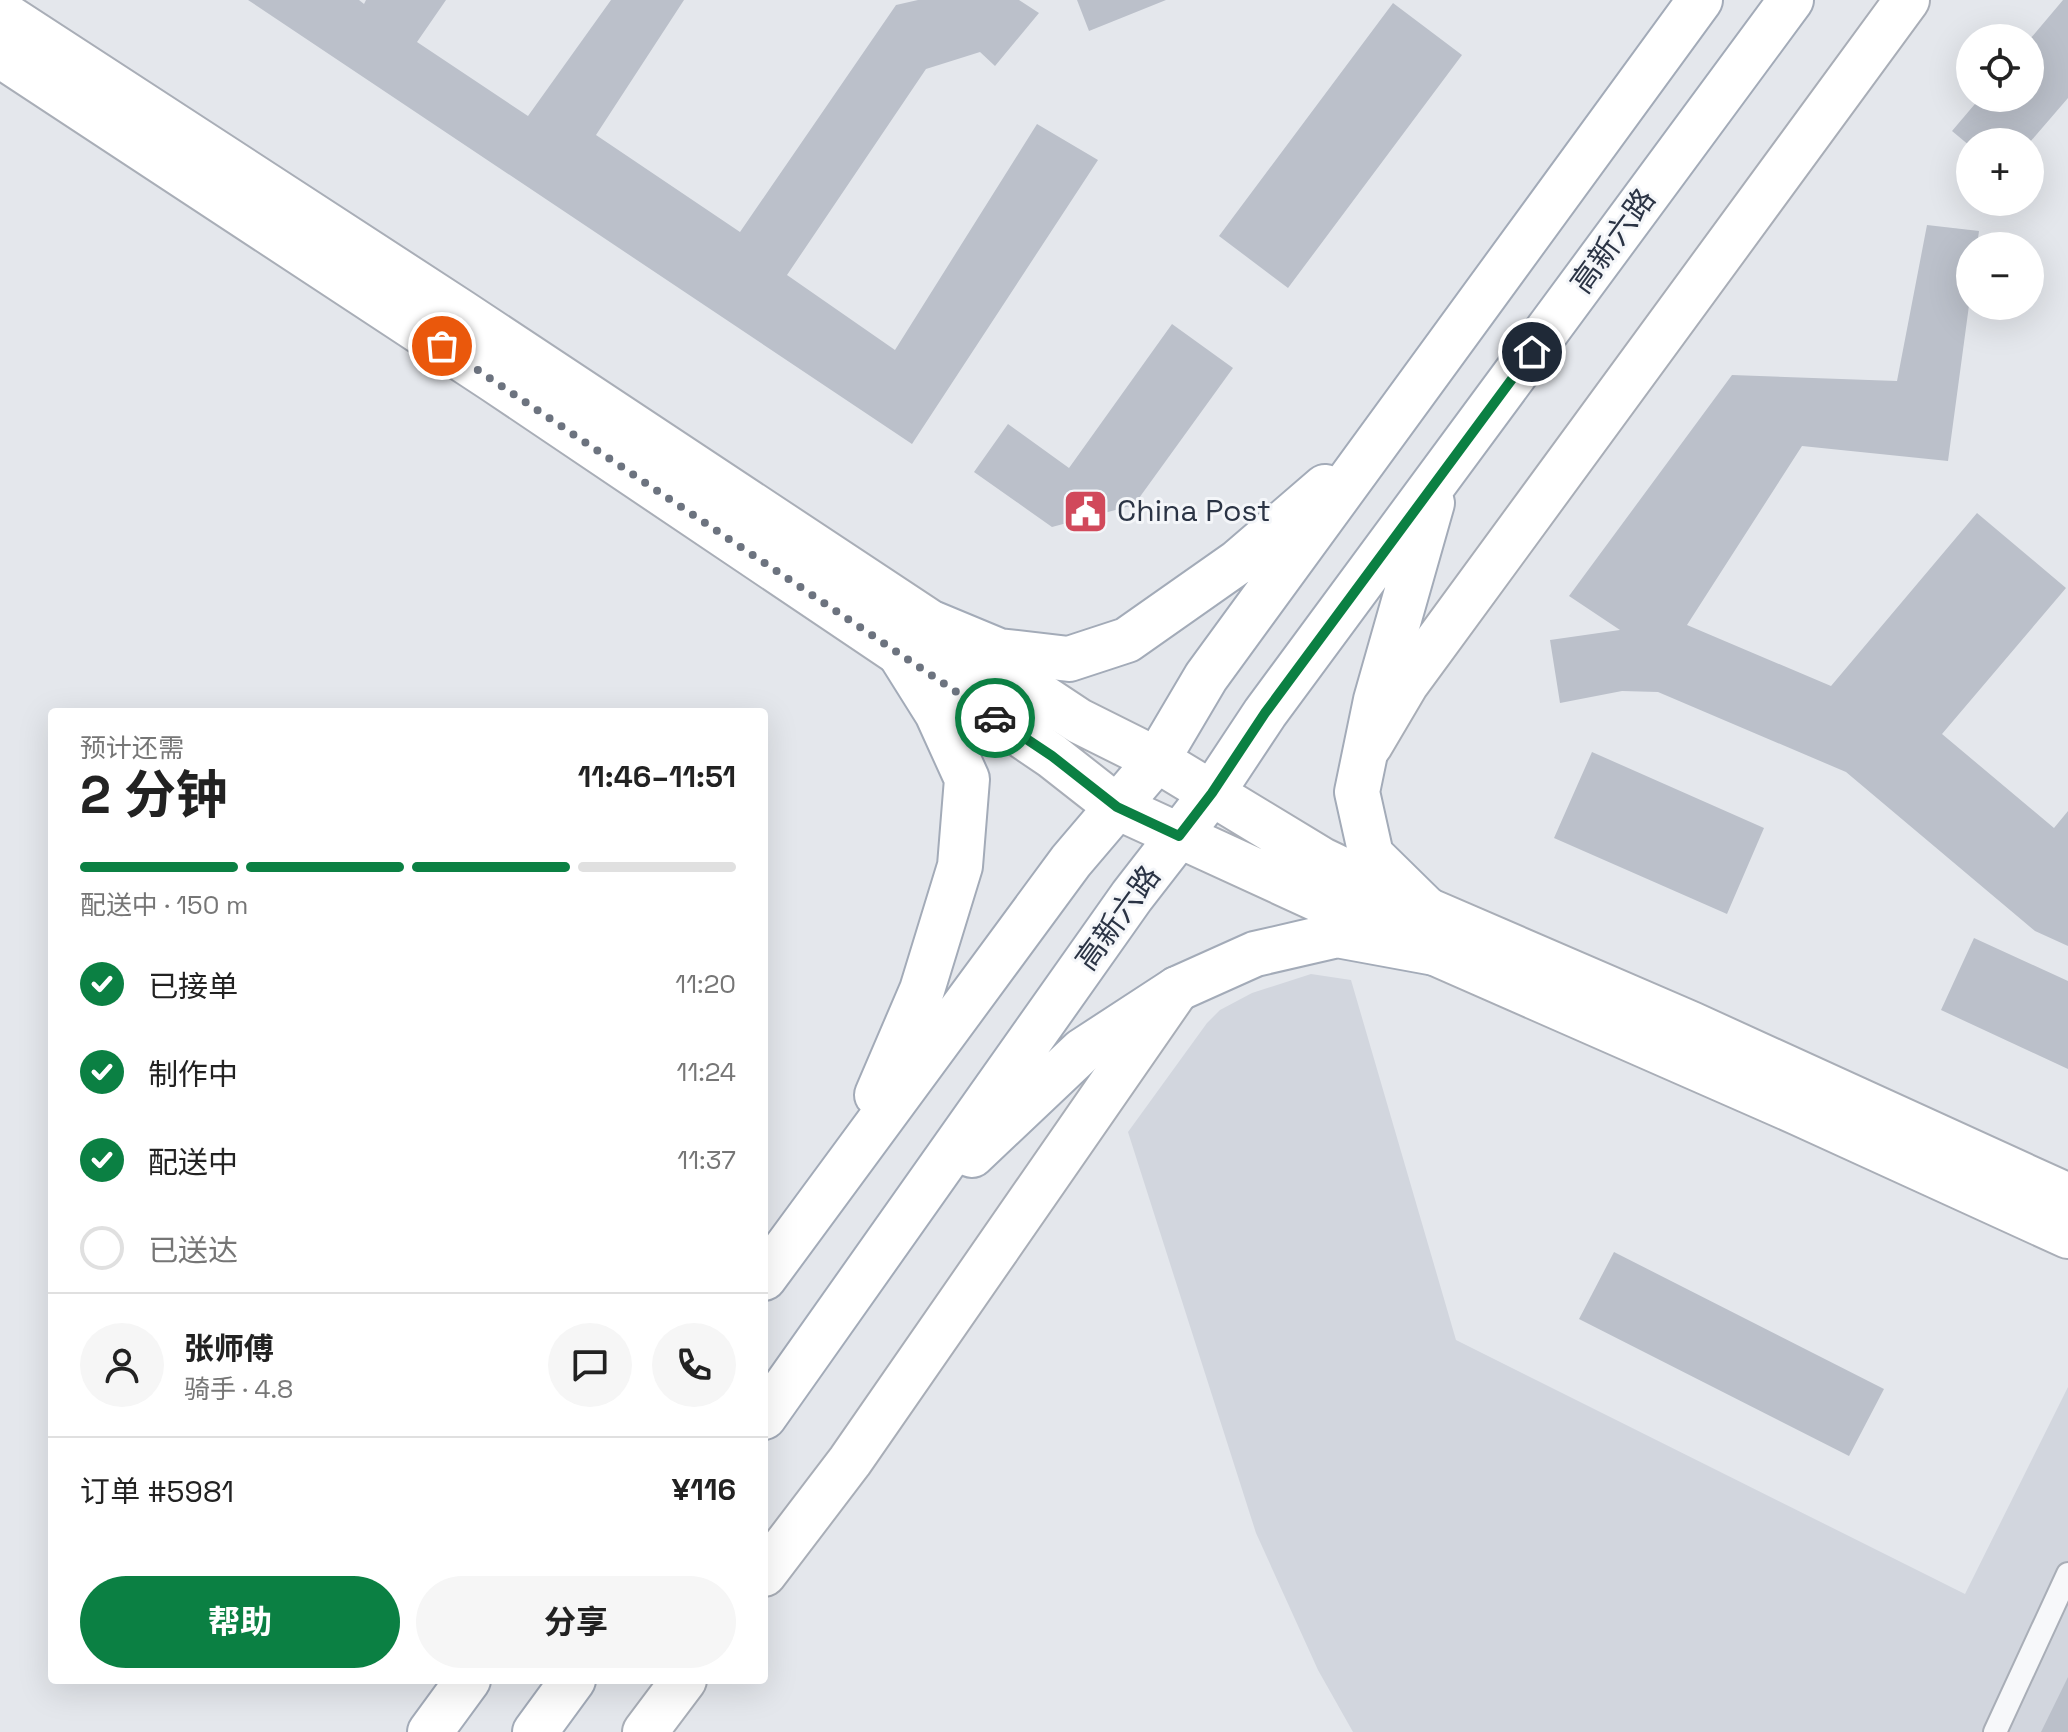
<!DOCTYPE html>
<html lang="zh">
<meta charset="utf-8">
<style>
body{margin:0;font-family:"Space Grotesk","Noto Sans SC",sans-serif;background:#f6f6f6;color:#222;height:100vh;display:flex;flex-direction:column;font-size:30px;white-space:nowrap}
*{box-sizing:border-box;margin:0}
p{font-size:26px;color:#767676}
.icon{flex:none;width:44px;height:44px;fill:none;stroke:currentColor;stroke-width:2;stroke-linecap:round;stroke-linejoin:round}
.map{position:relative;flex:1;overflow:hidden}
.side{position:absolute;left:48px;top:708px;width:720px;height:976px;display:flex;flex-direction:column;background:#fff;border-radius:8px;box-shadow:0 8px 32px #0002}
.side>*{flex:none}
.tools{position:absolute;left:1956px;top:24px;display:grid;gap:16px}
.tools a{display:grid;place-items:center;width:88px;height:88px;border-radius:50%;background:#fff;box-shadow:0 8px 32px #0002;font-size:40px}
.pin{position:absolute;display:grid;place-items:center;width:68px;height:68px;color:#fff;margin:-34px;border:4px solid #fff;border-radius:50%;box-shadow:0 2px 8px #0007}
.courier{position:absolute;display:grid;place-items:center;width:80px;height:80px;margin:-40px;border:6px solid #0b8043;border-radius:50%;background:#fff;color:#222;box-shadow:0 2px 10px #0007}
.summary em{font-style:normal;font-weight:700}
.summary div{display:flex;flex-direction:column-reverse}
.summary{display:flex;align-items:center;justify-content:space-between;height:136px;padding:0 32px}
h1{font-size:52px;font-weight:700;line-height:60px}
.bar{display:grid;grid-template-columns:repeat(4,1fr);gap:12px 8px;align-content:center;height:96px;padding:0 32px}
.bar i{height:10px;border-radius:6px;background:#e0e0e0}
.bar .on{background:#0b8043}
.bar p{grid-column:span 4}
.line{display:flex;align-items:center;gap:20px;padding:0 32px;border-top:2px solid #e0e0e0}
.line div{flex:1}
.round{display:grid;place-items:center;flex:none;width:84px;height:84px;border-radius:42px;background:#f6f6f6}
ol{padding:0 32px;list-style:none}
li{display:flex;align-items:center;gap:24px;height:88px}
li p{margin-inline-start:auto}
li .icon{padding:8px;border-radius:50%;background:#0b8043;color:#fff;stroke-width:4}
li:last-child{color:#767676}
li i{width:44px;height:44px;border:4px solid #e0e0e0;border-radius:50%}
.cta{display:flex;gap:16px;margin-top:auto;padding:16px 32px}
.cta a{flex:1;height:92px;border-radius:48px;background:#0b8043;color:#fff;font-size:32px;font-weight:700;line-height:92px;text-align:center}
.cta a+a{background:#f6f6f6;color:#222}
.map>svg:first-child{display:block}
.built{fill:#d2d6de}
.building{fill:#bbc0ca}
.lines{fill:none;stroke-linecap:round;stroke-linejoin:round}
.lane-casing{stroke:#a9aeb7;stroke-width:26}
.secondary-casing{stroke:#a9aeb7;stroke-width:48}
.primary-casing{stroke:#a3abb8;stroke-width:48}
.lane{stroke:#f7f8fa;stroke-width:22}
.secondary{stroke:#fff;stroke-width:44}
.primary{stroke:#fff;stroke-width:44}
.done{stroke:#6c737f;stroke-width:8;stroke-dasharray:0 14.4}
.route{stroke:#0b8043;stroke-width:10}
.labels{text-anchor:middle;stroke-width:6;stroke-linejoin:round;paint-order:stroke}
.street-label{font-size:30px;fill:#2b3445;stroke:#f4f6f9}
.poi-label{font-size:30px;fill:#2b3445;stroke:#f4f6f9;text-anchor:start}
</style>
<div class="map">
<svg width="2068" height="1732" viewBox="0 0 2068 1732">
<rect width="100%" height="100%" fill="#e4e7ec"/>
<path class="built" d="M1311,974L1351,980L1456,1340L1965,1594L2068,1387V1732H1353L1318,1670L1256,1533L1128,1132L1207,1023L1220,1010L1252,993Z"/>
<path class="building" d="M248,0H359L364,4L366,0H446L417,42L528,116L611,0H684L596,135L740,232L896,5L918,0H1019L1039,13L995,66L980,52L926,69L787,275L895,350L1037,124L1098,160L912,444Z
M1077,0H1166L1089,31Z
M2063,0H2068V98L2030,142H1970V146L1952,131L1980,98H2030V39Z
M1393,3L1462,55L1288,288L1219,236Z
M1927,225L1979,231L1977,246H1970V298L1948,461L1802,446L1687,625L1831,686L1977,513L2066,588L1942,734L2054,828L2068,811V946L2035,931L1846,772L1658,692L1622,691L1560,703L1550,640L1620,630L1569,596L1732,375L1897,381Z
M1172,324L1233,368L1134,505L1052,527L974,472L1008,424L1069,468Z
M1592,752L1764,828L1727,914L1554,838Z
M1974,938L2068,981V1069L1941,1010Z
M1614,1252L1884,1389L1849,1456L1579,1319Z
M2068,1677V1732H2041Z"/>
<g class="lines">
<defs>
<path id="lane" d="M1995,1732L2068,1574"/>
<path id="secondary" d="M0,12L461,312L1079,721L1157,760L1322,860L1427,910L1691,1024L2068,1196
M0,55L494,380L1052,756L1117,807L1435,953L1799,1113L2068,1236
M1370,745L1406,684L1907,0
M764,1574L850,1461L1177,989
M645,1732L684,1680"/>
<path id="primary" d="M934,624L999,651L1069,659L1127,640L1238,562L1325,487
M1427,910L1371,855L1357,792L1376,700L1432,503
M877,1095L922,990L960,866L967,779L937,713L900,654
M972,1155L1082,1051L1177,989L1255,954L1337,935L1435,953
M764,1278L1071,861L1157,760L1206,677L1700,0
M764,1417L1132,896L1212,793L1265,713L1791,0
M430,1732L468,1680
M535,1732L573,1680"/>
</defs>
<use href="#lane" class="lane-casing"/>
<use href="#secondary" class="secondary-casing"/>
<use href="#primary" class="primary-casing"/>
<use href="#lane" class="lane"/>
<use href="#secondary" class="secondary"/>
<use href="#primary" class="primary"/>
</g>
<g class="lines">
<path class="done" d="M442,346L995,718"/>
<path class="route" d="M995,718L1052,756L1117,807L1179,836L1212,793L1265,713L1532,352"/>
</g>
<defs>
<symbol id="civic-square" viewBox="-11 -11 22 22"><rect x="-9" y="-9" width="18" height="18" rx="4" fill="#d1495b" stroke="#f4f6f9"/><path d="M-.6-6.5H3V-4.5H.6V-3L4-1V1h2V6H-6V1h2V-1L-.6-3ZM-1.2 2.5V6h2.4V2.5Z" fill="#fff"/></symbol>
</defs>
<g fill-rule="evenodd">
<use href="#civic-square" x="1060" y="486" width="51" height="51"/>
</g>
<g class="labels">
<g class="street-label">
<text transform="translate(1613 241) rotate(-54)" y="10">高新六路</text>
<text transform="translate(1118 918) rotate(-54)" y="10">高新六路</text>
</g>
<g class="poi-label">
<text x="1117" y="521">China Post</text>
</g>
</g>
</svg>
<div class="tools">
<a><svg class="icon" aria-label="locate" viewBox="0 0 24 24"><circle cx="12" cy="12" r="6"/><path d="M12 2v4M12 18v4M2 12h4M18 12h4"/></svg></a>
<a>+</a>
<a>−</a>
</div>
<div class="pin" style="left:442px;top:346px;background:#ea580c"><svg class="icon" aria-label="bag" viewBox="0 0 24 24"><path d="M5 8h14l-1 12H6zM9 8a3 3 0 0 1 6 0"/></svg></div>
<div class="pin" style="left:1532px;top:352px;background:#1f2937"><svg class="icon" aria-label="home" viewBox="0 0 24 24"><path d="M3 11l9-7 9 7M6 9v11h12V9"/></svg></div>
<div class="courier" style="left:995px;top:718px"><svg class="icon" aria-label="car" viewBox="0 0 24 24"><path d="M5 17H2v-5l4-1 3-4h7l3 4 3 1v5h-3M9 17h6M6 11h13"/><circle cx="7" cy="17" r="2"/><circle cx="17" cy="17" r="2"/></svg></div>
<section class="side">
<div class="summary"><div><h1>2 分钟</h1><p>预计还需</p></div><em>11:46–11:51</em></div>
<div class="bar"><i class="on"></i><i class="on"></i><i class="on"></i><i></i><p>配送中 · 150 m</p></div>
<ol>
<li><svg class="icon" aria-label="check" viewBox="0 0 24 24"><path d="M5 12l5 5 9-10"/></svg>已接单<p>11:20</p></li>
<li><svg class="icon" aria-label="check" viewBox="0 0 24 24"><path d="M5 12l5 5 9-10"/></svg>制作中<p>11:24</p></li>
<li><svg class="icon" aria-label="check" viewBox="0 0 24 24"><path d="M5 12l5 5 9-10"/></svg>配送中<p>11:37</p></li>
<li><i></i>已送达</li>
</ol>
<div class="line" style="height:144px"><a class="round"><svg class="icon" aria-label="person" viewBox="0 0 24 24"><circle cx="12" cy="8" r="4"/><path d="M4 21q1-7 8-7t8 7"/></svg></a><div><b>张师傅</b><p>骑手 · 4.8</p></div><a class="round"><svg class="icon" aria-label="chat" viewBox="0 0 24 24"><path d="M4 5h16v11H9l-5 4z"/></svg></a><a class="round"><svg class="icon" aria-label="phone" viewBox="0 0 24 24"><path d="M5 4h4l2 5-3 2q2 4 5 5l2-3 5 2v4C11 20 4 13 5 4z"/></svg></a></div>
<div class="line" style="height:104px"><div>订单 #5981</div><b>¥116</b></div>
<div class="cta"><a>帮助</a><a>分享</a></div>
</section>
</div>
